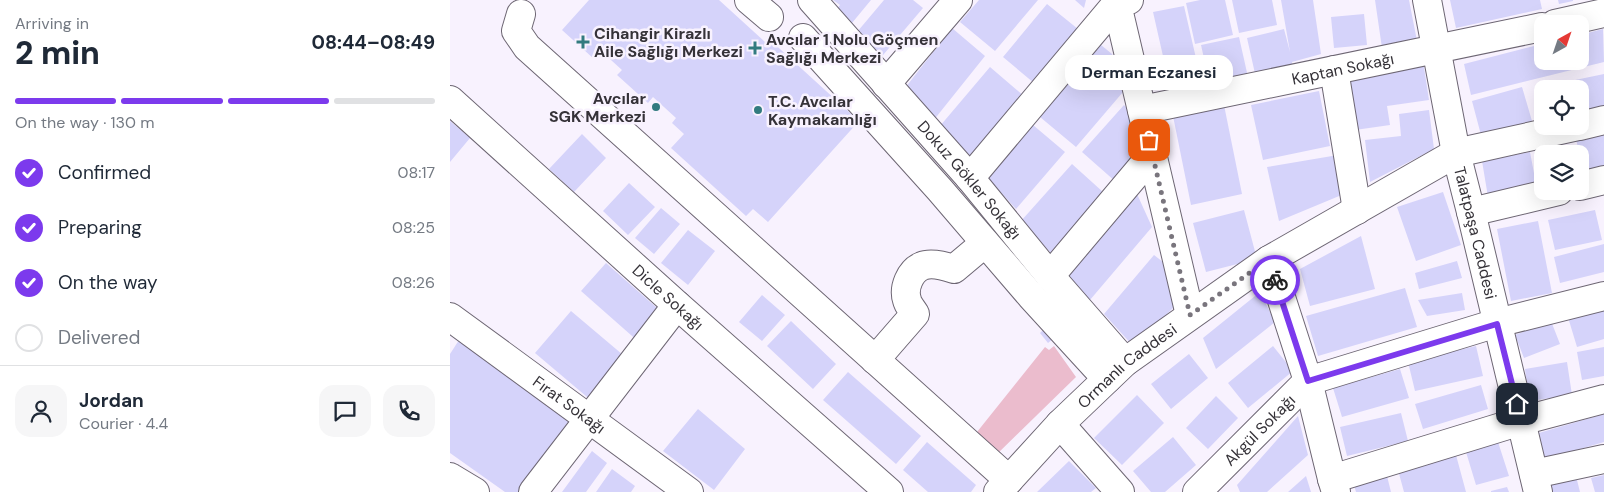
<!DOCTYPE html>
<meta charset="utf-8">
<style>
body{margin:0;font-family:"DM Sans",sans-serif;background:#f6f6f7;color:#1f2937;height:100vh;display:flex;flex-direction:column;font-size:19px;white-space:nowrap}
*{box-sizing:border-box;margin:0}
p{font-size:16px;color:#747a83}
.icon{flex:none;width:28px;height:28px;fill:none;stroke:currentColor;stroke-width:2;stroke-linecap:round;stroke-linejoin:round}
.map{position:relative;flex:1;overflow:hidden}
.side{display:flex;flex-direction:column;background:#fff;width:450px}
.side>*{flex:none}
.needle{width:32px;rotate:40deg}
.buttons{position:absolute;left:1084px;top:15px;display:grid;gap:10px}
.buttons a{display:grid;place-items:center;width:55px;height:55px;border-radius:10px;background:#fff;box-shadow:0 5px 20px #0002;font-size:25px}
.pin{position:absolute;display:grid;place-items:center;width:42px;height:42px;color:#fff;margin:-21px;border-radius:10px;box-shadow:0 2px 8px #0006}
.courier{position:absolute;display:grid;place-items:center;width:50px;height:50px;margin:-25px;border:4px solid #7c3aed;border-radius:50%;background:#fff;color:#222;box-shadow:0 1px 6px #0007}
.bubble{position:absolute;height:35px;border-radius:15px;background:#fff;box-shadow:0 5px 20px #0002;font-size:16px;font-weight:800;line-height:35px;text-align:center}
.summary em{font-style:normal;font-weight:800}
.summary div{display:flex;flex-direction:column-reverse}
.summary{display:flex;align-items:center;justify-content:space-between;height:85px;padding:0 15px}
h1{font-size:32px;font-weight:800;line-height:38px}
.bar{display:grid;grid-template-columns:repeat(4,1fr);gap:8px 5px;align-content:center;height:60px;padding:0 15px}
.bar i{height:6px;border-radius:4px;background:#e0e1e3}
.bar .selected{background:#7c3aed}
.bar p{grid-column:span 4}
.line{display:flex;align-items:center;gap:12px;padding:0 15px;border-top:1px solid #e0e1e3}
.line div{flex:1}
.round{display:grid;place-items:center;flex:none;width:52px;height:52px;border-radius:15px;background:#f6f6f7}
ol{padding:0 15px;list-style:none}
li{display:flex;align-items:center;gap:15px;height:55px}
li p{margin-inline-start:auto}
li .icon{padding:5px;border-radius:50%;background:#7c3aed;color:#fff;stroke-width:4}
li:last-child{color:#747a83}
li i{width:28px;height:28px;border:2px solid #e0e1e3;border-radius:50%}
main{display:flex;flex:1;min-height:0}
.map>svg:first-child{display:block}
.green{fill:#ebbccd}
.building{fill:#d5d3fa}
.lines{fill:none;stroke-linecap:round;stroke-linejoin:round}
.minor-casing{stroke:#6d6673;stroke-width:30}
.major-casing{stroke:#6d6673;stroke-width:30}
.minor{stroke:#fff;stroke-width:28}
.major{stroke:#fff;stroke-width:28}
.done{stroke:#79757d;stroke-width:5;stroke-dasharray:0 9}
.route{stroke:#7c3aed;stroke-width:6}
.poi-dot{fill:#327b7f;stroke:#f8f2fe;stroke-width:2}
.labels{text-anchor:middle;stroke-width:5;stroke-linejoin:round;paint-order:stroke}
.poi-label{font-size:16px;font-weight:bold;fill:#353238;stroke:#f8f2fe;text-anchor:start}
.street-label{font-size:16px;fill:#353238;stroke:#f8f2fe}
</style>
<main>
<section class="side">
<div class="summary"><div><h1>2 min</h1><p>Arriving in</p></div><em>08:44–08:49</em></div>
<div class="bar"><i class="selected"></i><i class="selected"></i><i class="selected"></i><i></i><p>On the way · 130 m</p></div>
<ol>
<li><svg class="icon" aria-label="check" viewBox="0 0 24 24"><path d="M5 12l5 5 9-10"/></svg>Confirmed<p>08:17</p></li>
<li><svg class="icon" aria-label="check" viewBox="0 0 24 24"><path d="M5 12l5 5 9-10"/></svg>Preparing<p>08:25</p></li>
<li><svg class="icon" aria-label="check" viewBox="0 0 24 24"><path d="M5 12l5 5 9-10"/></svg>On the way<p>08:26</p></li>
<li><i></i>Delivered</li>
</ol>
<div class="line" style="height:90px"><a class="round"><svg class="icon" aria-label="person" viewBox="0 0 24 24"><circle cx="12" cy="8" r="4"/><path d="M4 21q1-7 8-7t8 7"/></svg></a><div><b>Jordan</b><p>Courier · 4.4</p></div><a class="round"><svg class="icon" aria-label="chat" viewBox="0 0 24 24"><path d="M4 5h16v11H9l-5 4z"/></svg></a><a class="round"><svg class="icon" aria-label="phone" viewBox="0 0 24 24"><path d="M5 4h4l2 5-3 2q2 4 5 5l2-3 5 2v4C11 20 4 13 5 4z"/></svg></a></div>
</section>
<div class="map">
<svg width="1154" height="492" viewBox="0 0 1154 492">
<rect width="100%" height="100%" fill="#f8f2fe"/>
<path class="green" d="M604,346L626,377L543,458L523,437L595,347L599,350Z"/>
<path class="building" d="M139,0H269L315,42L319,39L409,121L318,222L303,209L296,216L221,148L234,134L222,123L226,118L203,97L198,103L167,75L172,70L151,51L144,59L112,30Z
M383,0H421L402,23L386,10L390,5Z
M434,0H463L473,8L428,61L402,38Z
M529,0H588L545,51L510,22Z
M625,0H636L634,8Z
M750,0H775L783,35L745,44L736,3Z
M782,0H822L827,25L789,33Z
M831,0H863L871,54L842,62L843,70L806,78L797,38L834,29L840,52Z
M925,0H959L968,46L932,48Z
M1000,0H1090L1092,9L1006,28Z
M1108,0H1123V1L1109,4Z
M597,4L628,29L584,83L553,57Z
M734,6L751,80L720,87L703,12Z
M914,14L917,45L884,48L881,17Z
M502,28L535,56L483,121L455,88Z
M1153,29L1154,62L1021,95L1014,64L1092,44V61H1130V35Z
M789,37L798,77L760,85L751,45Z
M651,45L662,54L673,92L626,147L590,117Z
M973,61L979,100L937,106L940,125L905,130L896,73Z
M540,67L574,96L521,161L490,126Z
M1154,74V111L1130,116V89H1092V112L1087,88Z
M1072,87L1082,121L1031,135L1022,101Z
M869,91L880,146L813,160L801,105Z
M674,105L681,113L690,153L666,182L632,152Z
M774,105L792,194L741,205L723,116Z
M979,110L984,149L920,182L915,140L951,136L949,114Z
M0,121L20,138L0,162Z
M583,125L615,152L566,209L537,177Z
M1154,129V168L1135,173L1125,136Z
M132,134L156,158L124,192L99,169Z
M1080,152L1087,189L1038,197L1032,161Z
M888,155L894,194L829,221L817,167Z
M622,164L653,192L601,253L571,221Z
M179,183L205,207L178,235L153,211Z
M993,192L1011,245L966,261L947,207Z
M687,194L702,227L634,307L610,279Z
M211,208L230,224L204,254L185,238Z
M794,210L807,259L756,272L743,223Z
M1145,210L1152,240L1105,250L1098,220Z
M1088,221L1102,293L1061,301L1047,229Z
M238,230L265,251L238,285L211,263Z
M911,236L925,289L860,306L850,269Z
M1154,244V272L1110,283L1104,257Z
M704,255L713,262L727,304L684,347L654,314Z
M1007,261L1012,278L969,289L965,273Z
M156,263L215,315L190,343L131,291Z
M955,288L967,327L868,356L856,316Z
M810,292L825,322L766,369L753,338Z
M1012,293L1015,310L977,316L968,300Z
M312,295L335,315L312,341L289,322Z
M1154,304V339L1127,347L1117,314Z
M121,311L179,360L143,402L85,353Z
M341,321L386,364L363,389L317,346Z
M1101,321L1110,344L1074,358L1065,335Z
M596,327L604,338L598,343L590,333Z
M9,340L126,423L77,492H55L0,453V354Z
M823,346L843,371L798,408L778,383Z
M1026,346L1033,376L965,391L958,362Z
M1154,347V376L1132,380L1127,352Z
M739,354L758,378L721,409L701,384Z
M1117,362L1122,395L1079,401L1075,369Z
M950,369L959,398L892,417L883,388Z
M398,372L471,436L446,464L373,400Z
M1031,385L1038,409L973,429L965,404Z
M687,395L714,423L672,465L644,438Z
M766,396L788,418L758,449L736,428Z
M248,409L295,449L264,490L213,451Z
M951,413L958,441L897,456L890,427Z
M1154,414V442L1089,461L1082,435Z
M848,416L858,455L817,492H790L787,485Z
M723,437L746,465L715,492H701L683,471Z
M477,442L526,485L521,492H478L453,470Z
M1048,442L1059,476L1026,485L1016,452Z
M142,451L157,463L136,492H112Z
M1006,455L1016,492H954L948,470Z
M619,461L646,488L641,492H587Z
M162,469L185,486L181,492H146Z
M1154,475V492H1145L1141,478Z
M856,476L861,492H838Z
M937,476L941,492H906L904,485Z
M1126,476L1130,492H1101L1099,484Z
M1057,487L1059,492H1041V491Z"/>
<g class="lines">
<defs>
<g id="minor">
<path d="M299,0L319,17"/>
<path id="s1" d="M362,0L520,178L600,276L675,362"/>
<path d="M666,0L740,315"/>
<path d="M71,14L66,31L77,47L559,480"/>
<path d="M1105,24L1154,13"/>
<path d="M353,38L490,190L581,296L657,379"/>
<path d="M884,70L907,210"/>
<path d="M436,84L508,0"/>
<path id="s2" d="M0,100L227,305L439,492"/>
<path id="s3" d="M692,110L1092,27"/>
<path d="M1130,126L1154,120"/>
<path d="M1006,153L1128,126"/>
<path d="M520,178L667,3L679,0"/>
<path d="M1130,186L1154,180"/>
<path d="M1021,212L1109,191"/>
<path d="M819,260L858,381L882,479L886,492"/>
<path d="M600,276L702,155"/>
<path id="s4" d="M0,317L239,492"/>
<path d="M425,360L465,314C462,309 458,305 457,300C453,288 460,271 472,266C481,262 495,266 504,269L535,243"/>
<path d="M610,424L670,492"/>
<path d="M1084,474L1154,459"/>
<path d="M0,477L25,492"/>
<path d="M882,479L1071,421L1154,399"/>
<path d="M83,492L227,305"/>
<path id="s5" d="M747,492L858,381L1047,323L1154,296"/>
</g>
<g id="major">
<path id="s6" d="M977,0L1006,153L1021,212L1088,492"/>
<path id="s7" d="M548,492L610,424L675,362L819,260L1006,153"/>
</g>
</defs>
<use href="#minor" class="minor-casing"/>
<use href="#major" class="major-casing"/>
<use href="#minor" class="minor"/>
<use href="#major" class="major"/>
</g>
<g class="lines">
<path class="done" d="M699,140L740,315L818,260L825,280"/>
<path class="route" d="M825,280L858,381L1047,324L1067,404"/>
</g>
<g class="poi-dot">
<path d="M130.5 34.5h5v5h5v5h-5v5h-5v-5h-5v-5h5z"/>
<path d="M302.5 40.5h5v5h5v5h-5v5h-5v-5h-5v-5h5z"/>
<circle cx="206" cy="107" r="5"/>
<circle cx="308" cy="110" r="5"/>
</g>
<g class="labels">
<g class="poi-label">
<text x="144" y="39">Cihangir Kirazlı<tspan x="144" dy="18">Aile Sağlığı Merkezi</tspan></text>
<text x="316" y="45">Avcılar 1 Nolu Göçmen<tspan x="316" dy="18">Sağlığı Merkezi</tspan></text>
<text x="196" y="104" text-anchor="end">Avcılar<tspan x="196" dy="18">SGK Merkezi</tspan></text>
<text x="318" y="107">T.C. Avcılar<tspan x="318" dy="18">Kaymakamlığı</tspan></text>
</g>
<g class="street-label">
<text dy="6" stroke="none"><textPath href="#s3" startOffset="205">Kaptan Sokağı</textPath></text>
<text dy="6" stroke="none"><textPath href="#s1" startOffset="239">Dokuz Gökler Sokağı</textPath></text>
<text dy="6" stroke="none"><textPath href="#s6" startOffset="238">Talatpaşa Caddesi</textPath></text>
<text dy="6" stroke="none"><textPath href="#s2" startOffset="294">Dicle Sokağı</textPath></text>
<text dy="6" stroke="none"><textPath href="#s7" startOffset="181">Ormanlı Caddesi</textPath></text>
<text dy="6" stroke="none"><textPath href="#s4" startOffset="148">Fırat Sokağı</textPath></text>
<text dy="6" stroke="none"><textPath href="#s5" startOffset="88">Akgül Sokağı</textPath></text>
</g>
</g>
</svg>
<div class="buttons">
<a><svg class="needle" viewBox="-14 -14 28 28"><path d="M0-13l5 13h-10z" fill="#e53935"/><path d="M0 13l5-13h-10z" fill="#747a83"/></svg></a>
<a><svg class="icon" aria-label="locate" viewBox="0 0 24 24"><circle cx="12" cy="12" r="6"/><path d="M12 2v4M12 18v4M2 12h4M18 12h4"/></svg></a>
<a><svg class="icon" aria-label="layers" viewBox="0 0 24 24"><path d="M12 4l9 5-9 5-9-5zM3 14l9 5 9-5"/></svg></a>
</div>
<div class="pin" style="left:699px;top:140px;background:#ea580c"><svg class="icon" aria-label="bag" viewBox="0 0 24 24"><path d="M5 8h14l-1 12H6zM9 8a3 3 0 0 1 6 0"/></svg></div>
<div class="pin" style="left:1067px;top:404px;background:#1f2937"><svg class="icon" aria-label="home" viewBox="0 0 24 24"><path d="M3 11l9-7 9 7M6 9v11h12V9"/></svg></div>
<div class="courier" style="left:825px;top:280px"><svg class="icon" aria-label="bike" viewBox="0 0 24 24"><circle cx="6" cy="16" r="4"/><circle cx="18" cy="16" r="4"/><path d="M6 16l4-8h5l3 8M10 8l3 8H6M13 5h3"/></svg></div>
<div class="bubble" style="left:615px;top:55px;width:168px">Derman Eczanesi</div>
</div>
</main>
